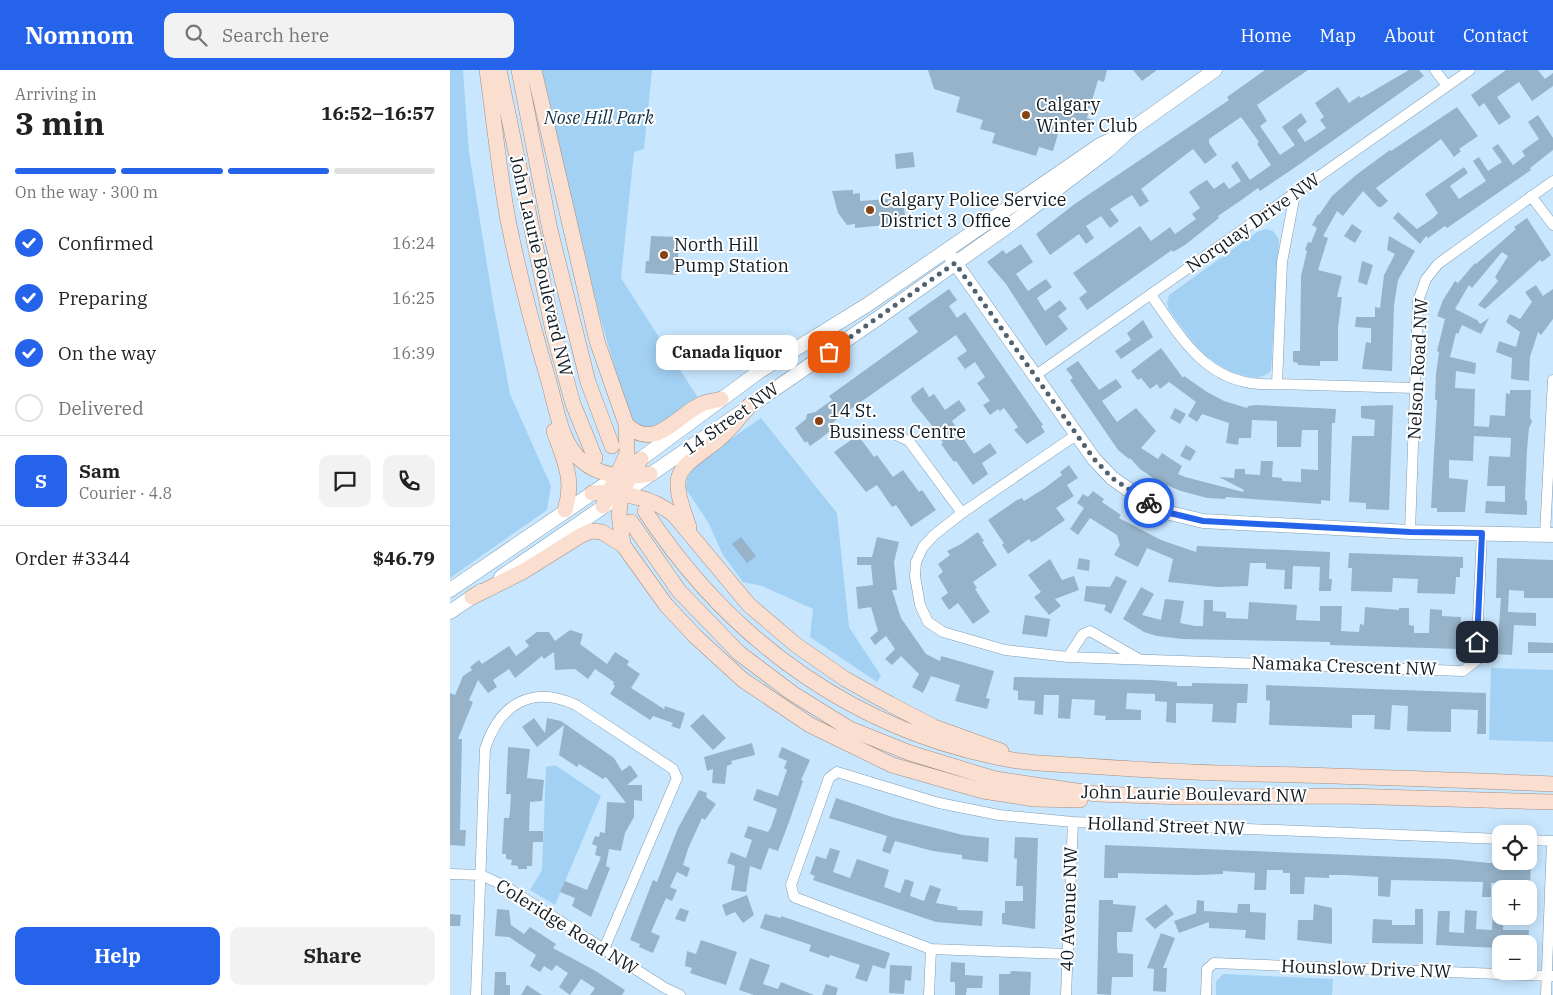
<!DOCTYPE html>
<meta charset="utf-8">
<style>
body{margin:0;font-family:"IBM Plex Serif",serif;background:#f2f2f2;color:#222;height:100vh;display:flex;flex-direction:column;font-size:19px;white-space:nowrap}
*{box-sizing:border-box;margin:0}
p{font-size:16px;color:#767676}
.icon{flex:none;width:28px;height:28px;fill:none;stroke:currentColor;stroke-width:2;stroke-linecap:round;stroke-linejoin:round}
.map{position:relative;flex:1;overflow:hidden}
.sheet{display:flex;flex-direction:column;background:#fff;width:450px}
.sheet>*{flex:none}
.buttons{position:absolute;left:1042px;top:755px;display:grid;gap:10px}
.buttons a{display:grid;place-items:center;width:45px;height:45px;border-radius:10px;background:#fff;box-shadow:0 2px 12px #0003;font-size:25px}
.pin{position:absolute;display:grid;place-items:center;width:42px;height:42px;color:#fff;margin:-21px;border-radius:10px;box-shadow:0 2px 8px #0006}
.courier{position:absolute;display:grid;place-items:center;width:50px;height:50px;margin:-25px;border:4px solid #2563eb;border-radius:50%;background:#fff;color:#222;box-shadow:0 1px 6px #0007}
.bubble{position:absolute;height:35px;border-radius:10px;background:#fff;box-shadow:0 2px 12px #0003;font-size:16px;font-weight:800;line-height:35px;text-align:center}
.head em{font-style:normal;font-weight:800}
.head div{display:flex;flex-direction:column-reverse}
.head{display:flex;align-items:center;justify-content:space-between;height:85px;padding:0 15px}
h1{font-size:32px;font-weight:800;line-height:38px}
.bar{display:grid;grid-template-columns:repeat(4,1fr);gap:8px 5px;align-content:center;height:60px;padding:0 15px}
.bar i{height:6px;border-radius:4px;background:#e0e0e0}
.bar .current{background:#2563eb}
.bar p{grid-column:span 4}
.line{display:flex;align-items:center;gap:12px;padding:0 15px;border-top:1px solid #e0e0e0}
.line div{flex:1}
.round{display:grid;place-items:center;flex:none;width:52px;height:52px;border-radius:10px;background:#f2f2f2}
ol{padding:0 15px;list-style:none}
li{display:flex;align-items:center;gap:15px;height:55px}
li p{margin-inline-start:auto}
li .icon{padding:5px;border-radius:50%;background:#2563eb;color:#fff;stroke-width:4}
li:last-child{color:#767676}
li i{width:28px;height:28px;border:2px solid #e0e0e0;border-radius:50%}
.action{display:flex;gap:10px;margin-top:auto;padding:10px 15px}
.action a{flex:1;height:58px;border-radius:10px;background:#2563eb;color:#fff;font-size:20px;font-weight:800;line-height:58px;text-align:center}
.action a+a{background:#f2f2f2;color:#222}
header{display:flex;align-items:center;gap:30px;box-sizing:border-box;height:70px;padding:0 25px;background:#2563eb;color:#fff}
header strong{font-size:24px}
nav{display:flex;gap:28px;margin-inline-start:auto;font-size:18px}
.search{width:350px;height:45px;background:#f2f2f2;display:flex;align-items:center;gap:12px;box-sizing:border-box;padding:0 18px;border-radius:10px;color:#767676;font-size:19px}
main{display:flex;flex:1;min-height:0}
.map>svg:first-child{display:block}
.green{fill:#a3d1f3}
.building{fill:#96b3ca}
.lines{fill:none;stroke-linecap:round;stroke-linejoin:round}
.street-casing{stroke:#7f9cb2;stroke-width:11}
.secondary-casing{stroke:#7f9cb2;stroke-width:15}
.primary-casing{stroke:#a68d7f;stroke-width:16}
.street{stroke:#fff;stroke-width:10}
.secondary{stroke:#fff;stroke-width:14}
.primary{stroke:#fadfd0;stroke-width:15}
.done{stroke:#506270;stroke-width:5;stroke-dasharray:0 9}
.route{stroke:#2563eb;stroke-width:6}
.poi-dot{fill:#864315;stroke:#fff;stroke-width:2}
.labels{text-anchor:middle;stroke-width:4;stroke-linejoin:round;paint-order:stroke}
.poi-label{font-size:18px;fill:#101b23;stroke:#fff;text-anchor:start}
.park-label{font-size:18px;font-style:italic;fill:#123045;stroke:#fff}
.street-label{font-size:18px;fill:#101b23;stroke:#fff}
</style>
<header>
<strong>Nomnom</strong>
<div class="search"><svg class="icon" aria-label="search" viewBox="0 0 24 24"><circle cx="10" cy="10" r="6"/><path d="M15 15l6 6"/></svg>Search here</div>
<nav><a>Home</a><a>Map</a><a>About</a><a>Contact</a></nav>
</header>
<main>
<section class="sheet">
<div class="head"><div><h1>3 min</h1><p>Arriving in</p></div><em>16:52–16:57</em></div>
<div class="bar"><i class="current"></i><i class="current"></i><i class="current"></i><i></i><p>On the way · 300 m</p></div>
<ol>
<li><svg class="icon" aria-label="check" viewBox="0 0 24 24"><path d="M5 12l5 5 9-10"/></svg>Confirmed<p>16:24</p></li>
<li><svg class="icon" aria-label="check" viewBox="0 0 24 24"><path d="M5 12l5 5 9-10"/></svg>Preparing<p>16:25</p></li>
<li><svg class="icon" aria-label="check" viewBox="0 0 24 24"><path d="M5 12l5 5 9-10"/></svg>On the way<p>16:39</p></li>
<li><i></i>Delivered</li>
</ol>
<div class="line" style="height:90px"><b class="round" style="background:#2563eb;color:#fff">S</b><div><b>Sam</b><p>Courier · 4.8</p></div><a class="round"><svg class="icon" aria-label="chat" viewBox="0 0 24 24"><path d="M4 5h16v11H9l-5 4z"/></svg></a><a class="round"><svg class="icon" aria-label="phone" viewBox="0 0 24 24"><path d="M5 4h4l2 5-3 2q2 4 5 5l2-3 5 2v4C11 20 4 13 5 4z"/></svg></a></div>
<div class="line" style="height:65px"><div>Order #3344</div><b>$46.79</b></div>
<div class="action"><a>Help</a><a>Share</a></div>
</section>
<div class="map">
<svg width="1103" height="925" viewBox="0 0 1103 925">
<rect width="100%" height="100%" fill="#c8e7ff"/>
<path class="green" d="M0,0H13L19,82L43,232L60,324L101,416L97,440L0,508Z
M90,0H202L194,79L184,82L171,208L250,331L205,359L194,357L184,353L178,343L139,209Z
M816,159L823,161L829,169L821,301C811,309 805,309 792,305C757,296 739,267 719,240L717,233L719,225L807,162Z
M311,348L387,443L399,557L431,606L427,612L360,567L363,539L312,516L293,512L273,485L258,452L236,419L237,409L242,400L256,386Z
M1041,598L1103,600V672L1039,670Z
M105,695L151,726L105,835L80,820L92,800L96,697Z
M773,904L883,909L882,925H766V912Z"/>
<path class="building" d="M478,0H657L654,12L648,10L637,48L643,50L640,62L611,54L603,81L589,77L586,86L542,73L545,63L530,59L533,50L506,42L510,27L484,19Z
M683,0H707L692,11Z
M815,0H858L807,35L817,51L810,56L830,85L845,75L832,57L851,43L857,52L847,60L855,72L866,65L876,58L870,50L874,47L865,33L888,17L899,33L909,26L911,28L959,0H969L974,6L847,96L810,121L808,118L790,131L768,146L769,148L735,175L723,182L722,180L637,240L629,228L637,222L623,203L690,156L701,171L720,157L725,164L746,149L742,144L750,138L739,122L747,116L757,110L764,119L774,112L779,119L791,111L781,96L787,91L800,110L821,95L807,74L809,72L791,47L759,69V73L767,85L755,94L743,79L691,119L699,131L690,137L682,125L660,139L669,151L660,158L651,146L636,156L644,168L636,174L629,164L600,185L586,164L626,133L779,30L777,27Z
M1056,0H1088L1095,9L1103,3V16L1082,31L1069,12L1047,27L1061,47L1049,55L1034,33L1029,37L1021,25Z
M1007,37L1028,66L1009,79L1011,81L1004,87L991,69L926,118L938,131L931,137H928L913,121L893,146L887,141L873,166L878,168L868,200L892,206L887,227H892L888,258V291H870V296L848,295V293L843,292V281H850L851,206L857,181L855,180L858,172L861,173L867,158L862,155L868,144L869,145L882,126L906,105L940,80L941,81Z
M1088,45L1103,68V80L1080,98L1081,100L997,158L995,156L978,168L976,166L970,174L943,148L948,142L967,159L982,149L988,143L975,124L1014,97L1018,103L1000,116L1009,129L1036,111L1023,91L1029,87L1038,101L1052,92L1042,78L1048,74L1063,95L1075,86L1072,81L1089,69L1078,52Z
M463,82L465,97L446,99L445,84Z
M403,120V124L410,123V131L453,128L456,153L405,158V154L397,155L388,143L382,121Z
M1077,148L1101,185L1092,192L1090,190L1035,239L1028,235L1048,211L1045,207L1058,186L1052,182L1022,218L1019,215L1005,239L1027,250L1030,254L1039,248L1031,264L1012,255L1008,264L1006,263L1000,287L1026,293L1025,304L1006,301L1005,318L1025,319L1024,356L1039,357L1040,345L1055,346L1056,323L1060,324V320H1081L1080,347L1082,352L1079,358L1077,380L1075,430L1077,431V445L1035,443L1036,431L1055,432V416H1037L1039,386L1060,387L1061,368L1024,366L1023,391L999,390V408L1018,410L1015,442H987V438H981L987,330H985L986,304L989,282L987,281L995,249L987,246L993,230L1005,211L1008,213L1025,193L1026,194L1066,159L1064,157Z
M902,154L912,161L905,173L894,166Z
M201,166L230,167L226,205L195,203L196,191H199Z
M939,166L965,181L948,210L944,235L942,301L912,299L916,272L921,273V258L905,257L906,247H925V237L930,238L934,205L945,184L937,180Z
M571,174L583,192L566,204L578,221L596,209L602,217L587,228L595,241L610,230L617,239L608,246L618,259L596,276L556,214L537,192L553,180L556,184Z
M912,191L923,195L917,215L908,212Z
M1086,215L1093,226L1103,219V249L1091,265L1088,262L1080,287L1079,311L1061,309L1062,288L1046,282L1049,271L1066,277L1070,262L1056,252L1060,244L1070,249L1082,232L1075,222Z
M499,219L507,230L499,236L507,248L515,242L593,355L591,356L595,362L577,374L564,360L568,357L554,338L550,341L548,339L540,345L533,335L540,331L527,313L535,307L525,292L515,299L507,288L517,281L506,265L388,348L378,357L380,361L370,369L360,376L357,371L355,373L345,358L356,349L357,344L365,342L382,330L379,326L468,262L458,248Z
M693,250L703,267L671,289L665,281L681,270L677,263Z
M711,278L733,308L734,306L757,322L774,331L797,338L798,336L806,335L886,339L885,353H882L880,431L871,430V434L776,427L775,429L757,428L731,421L709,412L690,399L680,388L679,389L668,380L620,310L623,308L616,299L628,291L649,320L666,309L672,317L652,331L667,352L686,338L706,361L691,378L708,389L712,383L732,396L728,404L735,407L793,422L794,420L769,407L784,408L785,399H795V404L810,405L811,391H823L822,407L832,408V411L851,412V399L868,400V360H852L851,377H827V351L802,350L801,368H789L788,375L776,373L779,353L752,344L747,352L738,346L746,332L719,312L710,319L707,314L700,319L691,308L688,310L681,301Z
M473,317L479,327L484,324L495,340L509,330L516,340L502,351L524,384L540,373L547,383L532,393L538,404L523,415L506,391L504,392L491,374L493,373L484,358L462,331L461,326Z
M943,335L939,440L916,439V433L899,432L902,366H924L925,350L911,348V336Z
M725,338L736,344L730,354L720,348Z
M408,365L424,387L427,385L443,407L453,400L469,422L472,420L486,440L461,457L446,435L442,437L427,415L416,422L384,382Z
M736,375L746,381L740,391L730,386Z
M619,395L628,408L617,415L624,426L606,438L615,450L586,470L581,472L579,469L558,484L552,475L554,473L551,469L538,450L567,430L572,428L574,431L595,418L608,408L612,405L610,402Z
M643,421L654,429L652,432L671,445L669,448L711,470L746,482L747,476L880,482L879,509H882L881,521H869L870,497L843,496L842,519H834L835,500L816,499V493H800L798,516L768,517L718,512L723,489L697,478L688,497L664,485L670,475L667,465L640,448L628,465L620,459L634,438L627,433L633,424L638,427Z
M528,462L534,471L532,472L547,495L523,512L527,518L525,519L540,542L523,554L508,533L499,540L491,528L498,523L488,506L493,502L488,494L500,485L497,481L511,474Z
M291,467L306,486L297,493L282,474Z
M427,467L449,472L444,492L447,520H442L451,548L476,584L490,591L491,586L544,601L536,628L540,629L537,639L505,631L510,615L481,606L473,623L462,617L469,604L451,586L442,595L435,589L445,579L436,566L425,575L420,568L428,561L421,537L408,539L406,517L423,515L421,495H407V487H422Z
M899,483L1013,487V498H1010V507H1006L1005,524L967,523L968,509L943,508L942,522L901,521L902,498H898Z
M629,488L640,490L639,501L627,499Z
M1047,488L1103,490V528H1074V521L1059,520L1058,542L1086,543V556L1064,555L1062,585L1047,584L1051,528H1046Z
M600,489L612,510L624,506L629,520L605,529L611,536L599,545L584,527L591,522L578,505Z
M666,506L677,511L661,544L654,540L656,535L634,531L636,516L660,517Z
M691,517L704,524L692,545L711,550L715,529L734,531L730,553L745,556H753L754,530H763V541L776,542V548L798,549L799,532L847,535L846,550L870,551V536H892L891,561L909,562L910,554L914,555L915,537L949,540V538H959V555L964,556V563H979L980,539L992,540V546L1011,547L1010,579L880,575V572L732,569L707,566L694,562L673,549Z
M575,545L600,549L597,567L572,564Z
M120,560L133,564L130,574L157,594L165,582L179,591L177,595L190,604L181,618L214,639L215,636L235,643L230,659L221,656L223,653L203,646L200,650L160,624L165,616L163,614L164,612L145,599L138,609L125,599L105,600L104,582L94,589L92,586L65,608L59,599L43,610L47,617L38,623L28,610L19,630L23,632L8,669H12L10,760H16L15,776L0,775V623L5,625L13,606L22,600L20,597L29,590L32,594L59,576L66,586L79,576L75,571L87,562H99L105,571Z
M1078,572L1103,573V583H1078Z
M564,607L702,610L727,612V616H742V613L798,614L797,633H787L786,653L762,652L763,634L726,633V653L716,652L717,632L705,631V624L677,623L676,639L691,640V650H655L656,646L644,645L645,630L622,629L620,649L608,648L609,625H594L593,645L584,644L585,631L568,630V621L563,620Z
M816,615L1036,623V664H1027L1028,640L1001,639V662L957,661L958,636L942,635L940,660L924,659L925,645H902V658L819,655L820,631L816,630Z
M253,644L276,668L263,680L240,656Z
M84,648L95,663L97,648L111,651L164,688L172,701L180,695L188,706L177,715H192V731L184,730V747L175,763L171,781L159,779L156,796L160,798L141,847L122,836L125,828L110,822L115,811L137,820L151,787L145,785L147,776L142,774L145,766L149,767L150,762L155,763L157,732L176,733L156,707L153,709L129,694L127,697L109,685L114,655L87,677L72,657Z
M302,673L305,685L281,691L282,694L277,696L275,714L262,713L263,699L257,701L254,687Z
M58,677L80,679L77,708L94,710L92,731L80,732L79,761H93V772H83L82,796H77V799H68V796L61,795L62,790L56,789V784H52L54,748H59L60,741L61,724H56Z
M332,677L360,690L351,710L353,711L339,752L328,781L319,778L311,800L300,796L296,822L281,820L285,796L277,793L281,782L296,788L302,770L294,767L298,756L318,762L321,757L327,739L303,730L307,719L328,726L337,700L334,698L337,691L328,687Z
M249,720L257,723L256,727L266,734L255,750L252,748L238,779L233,795L240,798L237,807L227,802L220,817L227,820L222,831L216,828L201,862L210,866L203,883L189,877L190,874L180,870L203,810L207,812L228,758Z
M386,728L442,747L513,765L539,768L538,792L512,789V785L483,781L445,771L440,784L432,781L437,766L379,748Z
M565,767L588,768L585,859L552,854V843H555V831H573V816H566L567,789L564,788Z
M655,775L1000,789L1039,793L1081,792L1080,814L1041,813V827H1032L1033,812L941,810L940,827L928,826V807L896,805H879V808L855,807L854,824H840V803H833V800H817L816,820H804L805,803L773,801V804L747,805L668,803V808H654Z
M380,778L390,781L383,802L400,808L407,789L439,800L434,817L450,823L455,809L464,812L460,826L474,831L480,815L491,819L486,833L508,837L507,840L533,841L532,856L486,852L363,810L365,806L360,804L366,786L376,789Z
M297,825L304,845L293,853L285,842L276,846L272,835Z
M649,830H663V834L686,836L682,862H667V878L668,883L683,884V907H662L661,925L647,924Z
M747,830L754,831V841L787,843L788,834H800V842L816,843L815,870L795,868L796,860L759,858V852L729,863L724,851L746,843Z
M716,834L724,844L705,859L695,849Z
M864,834L882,838V874L847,870L848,850H863Z
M230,838L239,841L235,852L225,849Z
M47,839L59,840L61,855L74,864L80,857L106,874L103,878L144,900L175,920L172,925H140L145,918L131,909L120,925L109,917L118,903L106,895L102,901L94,896L90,902L80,896L86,885L59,867L45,866Z
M965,839H973V874L922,873L923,849L942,850V855H965Z
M1015,840L1027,841L1026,859L1042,860L1043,841H1051V846H1054L1053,860H1079L1078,874H1048V878L986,875L988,841H1000L999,862L1014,863Z
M0,844L11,845L10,856H0Z
M315,844L331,848V846L440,883L435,899L423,895L417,912L405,908L410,895L380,885L379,888L359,881L361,875L310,858Z
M711,863L725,868L713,898H717L716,922L703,921L704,899L697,898Z
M251,870L287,882L276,915L240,903L242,898L235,896L237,881L246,884Z
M300,888L320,895L313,914L328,919L331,912L364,925H304L289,920Z
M501,892L515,893V905L533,906L532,918H517L516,925H505V912H500Z
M440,895L462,896L461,911L455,910L454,924L439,923Z
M561,901L581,902L580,925H549V904H560Z
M45,902H56V915H60V925H44Z
M376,914L388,918L386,925H372Z
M77,915L92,925H71Z"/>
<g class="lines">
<defs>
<path id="street" d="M985,0L997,16
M845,124L832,192L827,314L964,318
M1081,126L1103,155
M701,225C735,273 760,319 827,314
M586,305L1020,0
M442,363L459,371L512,443
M626,365L512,443L484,465L473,477L466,492L465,506L470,535L478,552L493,562L555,580L618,587L1013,601L1026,591L1032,463
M960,462L968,231L976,209L988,194L1103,111
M1095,464L1103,310
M618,587L633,564L640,561L689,589
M1079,770L1103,771
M0,804L31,805L55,816L215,918L230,925
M481,879L617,884
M26,925L35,679C49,635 81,614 126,635L223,699L227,708L154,879
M479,925L481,879L344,827L341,815L379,708L387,702L489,733L549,745L623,752L1051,769
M616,925L623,752
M756,925L757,899L764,893L1103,906
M1096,925L1102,771"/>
<path id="secondary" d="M501,187L644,389L662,408L692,429L720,443L753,451L960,462L1103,465
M51,507L424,251L565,151L657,81L679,61L765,0
M0,520L169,405L310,301L417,235L650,75L667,67
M0,542L31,521"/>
<path id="primary" d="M37,0C44,50 49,101 58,150C69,205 83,258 99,312C106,337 111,374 132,391C150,407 178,408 200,404
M49,0L103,261L123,334L145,388
M69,0L100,160L138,312L162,376
M84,0L147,271L176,354C205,383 226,345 252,334C258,331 265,331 271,329
M104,361C114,390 125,410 115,440
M142,423C172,422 201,426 224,445L299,535L346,575L395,609L440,634L484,657L551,681
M153,436L177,384L176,354
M195,441C280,571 407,663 562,690C586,694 612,694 637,696C694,700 750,703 807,704C906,706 1004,710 1103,714
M181,452L229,521L289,583L342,623L400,659L460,683L545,709L647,724L732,727L896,726L1103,732
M239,457C218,399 226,403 269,369C281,359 291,345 301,334
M173,475L169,444L171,423L191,389
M22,527L74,501L130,466L141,461L152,462L173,475L216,535L246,567L293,610L360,655L442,695L533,721L584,729L630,730"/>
</defs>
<use href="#street" class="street-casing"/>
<use href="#secondary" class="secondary-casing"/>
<use href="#primary" class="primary-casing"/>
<use href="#street" class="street"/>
<use href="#secondary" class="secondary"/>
<use href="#primary" class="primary"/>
</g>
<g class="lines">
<path class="done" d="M379,282L505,193L644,389L662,408L699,433"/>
<path class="route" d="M699,433L720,443L753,451L960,462L1032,463L1027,572"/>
</g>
<g class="poi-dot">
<circle cx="576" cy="45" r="5"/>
<circle cx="420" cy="140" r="5"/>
<circle cx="214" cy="185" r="5"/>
<circle cx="369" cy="351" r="5"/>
</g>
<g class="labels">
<g class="poi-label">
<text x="586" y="41">Calgary<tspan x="586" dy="21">Winter Club</tspan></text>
<text x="430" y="136">Calgary Police Service<tspan x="430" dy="21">District 3 Office</tspan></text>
<text x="224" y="181">North Hill<tspan x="224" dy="21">Pump Station</tspan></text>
<text x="379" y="347">14 St.<tspan x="379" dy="21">Business Centre</tspan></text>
</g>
<g class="park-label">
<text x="149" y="54">Nose Hill Park</text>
</g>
<g class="street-label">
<text transform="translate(803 153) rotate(-35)" y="6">Norquay Drive NW</text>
<text transform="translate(91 196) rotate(77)" y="6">John Laurie Boulevard NW</text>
<text transform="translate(968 299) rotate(-87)" y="6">Nelson Road NW</text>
<text transform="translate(281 349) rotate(-35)" y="6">14 Street NW</text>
<text transform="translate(894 596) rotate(2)" y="6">Namaka Crescent NW</text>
<text transform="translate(744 724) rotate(1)" y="6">John Laurie Boulevard NW</text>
<text transform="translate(716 756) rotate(2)" y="6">Holland Street NW</text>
<text transform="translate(619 839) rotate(-88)" y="6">40 Avenue NW</text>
<text transform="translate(117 857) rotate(32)" y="6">Coleridge Road NW</text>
<text transform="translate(916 899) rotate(2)" y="6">Hounslow Drive NW</text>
</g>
</g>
</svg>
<div class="buttons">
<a><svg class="icon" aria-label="locate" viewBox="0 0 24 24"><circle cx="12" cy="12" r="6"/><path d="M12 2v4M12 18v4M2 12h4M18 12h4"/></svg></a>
<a>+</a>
<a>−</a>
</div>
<div class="pin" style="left:379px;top:282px;background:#ea580c"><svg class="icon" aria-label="bag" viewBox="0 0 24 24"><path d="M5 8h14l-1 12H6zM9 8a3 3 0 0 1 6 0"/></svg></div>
<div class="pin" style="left:1027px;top:572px;background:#1f2937"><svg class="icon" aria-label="home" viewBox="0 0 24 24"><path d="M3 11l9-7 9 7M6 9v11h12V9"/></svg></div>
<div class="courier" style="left:699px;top:433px"><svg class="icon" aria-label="bike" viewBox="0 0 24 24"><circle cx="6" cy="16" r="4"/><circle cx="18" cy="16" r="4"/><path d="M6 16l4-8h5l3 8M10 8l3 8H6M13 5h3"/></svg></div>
<div class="bubble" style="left:206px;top:265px;width:142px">Canada liquor</div>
</div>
</main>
